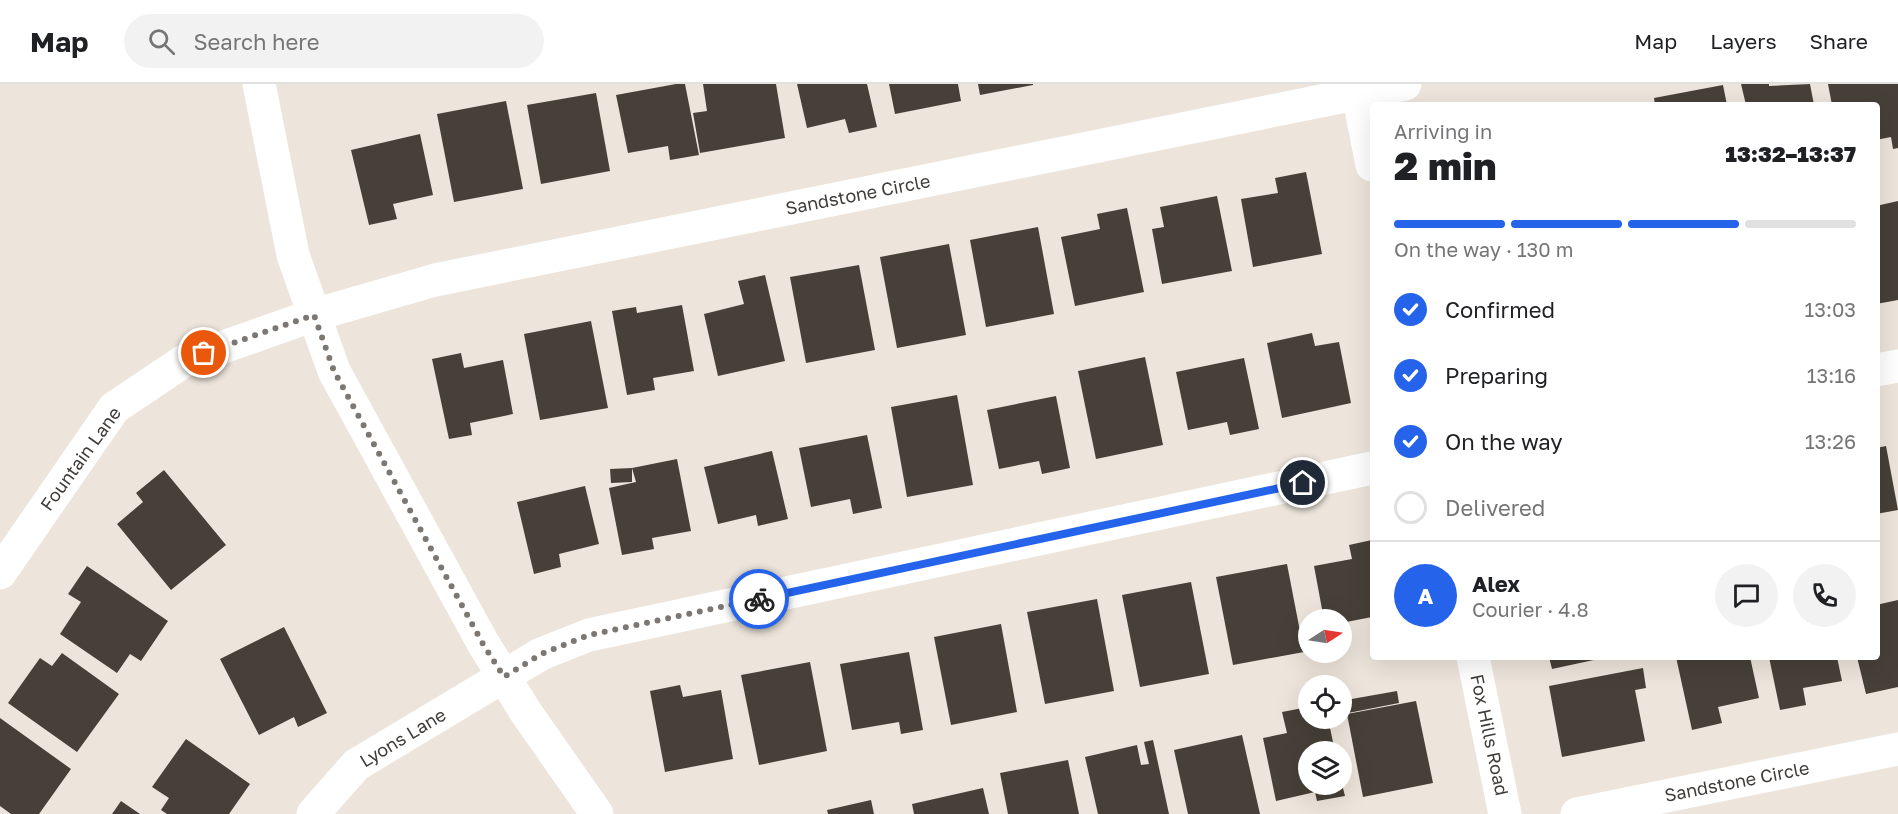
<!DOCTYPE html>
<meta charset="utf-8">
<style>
body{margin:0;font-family:"Golos Text",sans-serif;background:#f2f2f2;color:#202124;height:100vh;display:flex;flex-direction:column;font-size:22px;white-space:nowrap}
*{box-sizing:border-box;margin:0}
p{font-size:20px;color:#757577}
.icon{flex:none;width:33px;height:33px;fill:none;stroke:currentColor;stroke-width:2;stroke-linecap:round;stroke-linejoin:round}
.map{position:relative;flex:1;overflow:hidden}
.panel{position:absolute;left:1370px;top:18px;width:510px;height:558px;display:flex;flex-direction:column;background:#fff;border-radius:6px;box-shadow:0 6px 24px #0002}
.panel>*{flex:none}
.needle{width:39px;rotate:78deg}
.fabs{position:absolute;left:1298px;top:525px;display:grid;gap:12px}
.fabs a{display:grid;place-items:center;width:54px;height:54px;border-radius:50%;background:#fff;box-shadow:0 6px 24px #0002;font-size:30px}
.pin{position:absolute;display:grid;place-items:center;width:51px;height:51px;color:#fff;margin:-26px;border:3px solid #fff;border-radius:50%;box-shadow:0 2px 6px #0007}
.courier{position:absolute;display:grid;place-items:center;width:60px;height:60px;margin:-30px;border:4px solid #2563eb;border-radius:50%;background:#fff;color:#222;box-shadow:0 2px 8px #0007}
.summary em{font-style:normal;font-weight:800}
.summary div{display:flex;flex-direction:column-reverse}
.summary{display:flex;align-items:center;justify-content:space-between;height:102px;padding:0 24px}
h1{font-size:39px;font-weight:800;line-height:45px}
.bar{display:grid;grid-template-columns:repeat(4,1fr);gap:9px 6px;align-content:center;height:72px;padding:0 24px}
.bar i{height:8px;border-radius:4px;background:#e0e0e0}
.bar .current{background:#2563eb}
.bar p{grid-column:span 4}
.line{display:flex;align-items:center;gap:15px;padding:0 24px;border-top:2px solid #e0e0e0}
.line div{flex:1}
.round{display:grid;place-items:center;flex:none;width:63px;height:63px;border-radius:32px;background:#f2f2f2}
ol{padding:0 24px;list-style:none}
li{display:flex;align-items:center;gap:18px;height:66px}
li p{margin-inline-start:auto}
li .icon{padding:6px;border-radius:50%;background:#2563eb;color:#fff;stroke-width:4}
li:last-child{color:#757577}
li i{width:33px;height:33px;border:3px solid #e0e0e0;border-radius:50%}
header{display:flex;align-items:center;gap:36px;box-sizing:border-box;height:84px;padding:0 30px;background:#fff;border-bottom:2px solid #e0e0e0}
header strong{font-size:28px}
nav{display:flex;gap:33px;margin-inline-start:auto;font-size:21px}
.search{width:420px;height:54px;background:#f2f2f2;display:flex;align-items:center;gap:15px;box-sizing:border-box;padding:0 21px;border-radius:33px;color:#757577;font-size:22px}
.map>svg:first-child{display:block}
.building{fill:#464038}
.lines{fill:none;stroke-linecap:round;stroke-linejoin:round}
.minor{stroke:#fff;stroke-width:33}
.done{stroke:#7c7772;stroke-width:6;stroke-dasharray:0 10.8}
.route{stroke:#2563eb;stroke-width:8}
.labels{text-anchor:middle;stroke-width:6;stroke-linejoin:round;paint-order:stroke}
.street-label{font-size:18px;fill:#3f3c39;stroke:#fff}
</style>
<header>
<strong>Map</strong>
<div class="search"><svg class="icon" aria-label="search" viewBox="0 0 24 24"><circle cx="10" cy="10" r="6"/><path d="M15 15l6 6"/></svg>Search here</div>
<nav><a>Map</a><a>Layers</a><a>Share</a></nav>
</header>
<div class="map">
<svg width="1898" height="730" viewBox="0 0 1898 730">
<rect width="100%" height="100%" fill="#ede5db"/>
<path class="building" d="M676,0H685L699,71L670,76L668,62L628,69L616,11Z
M703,0H776L785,54L700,69L693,29L707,27Z
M797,0H867L877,43L849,49L845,35L807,44Z
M889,0H958L961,17L895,30Z
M978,0H1033V1L980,11Z
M1741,0H1769V2L1810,0L1814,21H1746Z
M1828,0H1898V64L1893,65L1891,53L1876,56V21H1832Z
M1723,1L1727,21H1655L1654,14Z
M596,9L610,87L541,100L527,21Z
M506,17L523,105L454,118L437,30Z
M420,50L433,111L393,120L397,135L369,141L351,66Z
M1306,88L1322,170L1253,183L1241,115L1278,109L1275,94Z
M1217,112L1232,187L1162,200L1152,145L1164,143L1160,123Z
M1898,117V216L1876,220V122Z
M1127,124L1144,208L1075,222L1061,153L1100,145L1097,130Z
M1038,143L1054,230L986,243L970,156Z
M949,160L966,251L897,264L880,173Z
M859,181L875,266L806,279L790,193Z
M765,191L785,277L718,292L704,230L744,220L738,197Z
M682,221L694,287L653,294L655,306L627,311L612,227L636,223L637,229Z
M591,237L608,324L540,336L524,250Z
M1312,249L1315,262L1339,258L1351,319L1282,334L1267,259Z
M461,269L464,284L503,276L513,330L470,339L472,351L449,355L432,275Z
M1145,273L1163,361L1096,375L1078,287Z
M1244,274L1259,345L1230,351L1227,338L1188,346L1176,288Z
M957,311L973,401L907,413L891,323Z
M1056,312L1070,384L1042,390L1039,377L999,385L987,326Z
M867,351L882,424L853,430L850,415L811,423L799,364Z
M1886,362L1898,426L1876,430V364Z
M772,367L788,435L758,442L756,431L718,440L704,383Z
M677,375L691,447L652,454L654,465L622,471L609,404L636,398L632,384Z
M632,384V398L611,399L610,385Z
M164,386L226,461L171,506L117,440L143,418L136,409Z
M585,402L599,460L559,470L561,483L534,490L517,418Z
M1372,456V533L1341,539V536H1324L1314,482L1352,475L1349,461Z
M1287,480L1304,568L1233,581L1216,493Z
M87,482L168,537L141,577L130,570L117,589L60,550L81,518L68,510Z
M1191,498L1209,590L1140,603L1122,511Z
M1097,515L1114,607L1045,620L1027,528Z
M1898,516V603L1866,610L1857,573H1876V521Z
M1001,540L1017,628L951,641L934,553Z
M284,543L327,629L298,643L294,633L259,651L220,575Z
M909,568L923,646L901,650L899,638L852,646L840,580Z
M62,569L119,610L77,668L8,619L40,574L52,582Z
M1549,573H1602L1603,574L1552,585Z
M1676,573H1750L1759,614L1718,623L1722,639L1692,646Z
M1769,573H1837L1842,597L1803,604L1806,621L1780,626Z
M810,578L827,667L759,681L741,591Z
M1643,584L1646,604L1635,606L1645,657L1562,673L1549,602Z
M680,601L683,613L721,606L733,675L665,688L650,607Z
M1397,607L1399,619L1348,629L1346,616Z
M1416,617L1433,699L1363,713L1347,630Z
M1308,623V634H1328L1335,668H1308V700H1342L1345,712L1317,717L1315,708L1276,717L1263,654L1287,649L1282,628Z
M0,634L71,685L39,730H11L0,722Z
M1242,651L1260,730H1188L1174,666Z
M186,655L250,700L229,730H167L161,726L169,714L152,703Z
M1153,656L1169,730H1098L1085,673L1137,661L1141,681L1149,680L1144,658Z
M1068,676L1079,730H1008L1000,689Z
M983,704L989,730H914L912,720Z
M871,716L874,730H828L827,726Z
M121,717L140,730H112Z"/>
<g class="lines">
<path class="minor" d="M259,0L293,171L334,287L483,559L525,627L597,730
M1356,0L1372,81
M1876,286L1898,282
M0,489L114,324L184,277L314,231L435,196L1405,0
M1473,573L1505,730
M313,730L356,681L541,570L589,551L1372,384
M1577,730L1898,665"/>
</g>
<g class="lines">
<path class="done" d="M204,269L314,231L334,287L483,560L504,593L541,570L589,551L759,515"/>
<path class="route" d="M759,515L1303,399"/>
</g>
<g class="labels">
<g class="street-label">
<text transform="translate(858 111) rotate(-11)" y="6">Sandstone Circle</text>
<text transform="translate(81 375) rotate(-54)" y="6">Fountain Lane</text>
<text transform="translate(1489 651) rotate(78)" y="6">Fox Hills Road</text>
<text transform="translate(403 654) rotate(-31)" y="6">Lyons Lane</text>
<text transform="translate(1737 698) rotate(-11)" y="6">Sandstone Circle</text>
</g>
</g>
</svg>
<div class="fabs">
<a><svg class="needle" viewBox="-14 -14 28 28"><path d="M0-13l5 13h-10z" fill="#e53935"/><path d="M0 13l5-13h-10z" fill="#757577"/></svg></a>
<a><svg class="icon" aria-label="locate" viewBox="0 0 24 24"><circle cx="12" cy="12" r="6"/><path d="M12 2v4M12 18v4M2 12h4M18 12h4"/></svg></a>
<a><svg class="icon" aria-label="layers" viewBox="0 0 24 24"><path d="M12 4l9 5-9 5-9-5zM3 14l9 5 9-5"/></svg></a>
</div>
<div class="pin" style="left:204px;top:269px;background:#ea580c"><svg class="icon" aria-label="bag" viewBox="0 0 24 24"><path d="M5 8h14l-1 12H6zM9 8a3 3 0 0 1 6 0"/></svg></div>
<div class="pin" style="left:1303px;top:399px;background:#1f2937"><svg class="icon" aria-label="home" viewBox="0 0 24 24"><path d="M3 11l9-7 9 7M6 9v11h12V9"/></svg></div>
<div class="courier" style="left:759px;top:515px"><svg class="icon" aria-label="bike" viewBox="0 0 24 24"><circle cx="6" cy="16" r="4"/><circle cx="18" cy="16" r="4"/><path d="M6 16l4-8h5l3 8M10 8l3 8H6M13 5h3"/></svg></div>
<section class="panel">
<div class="summary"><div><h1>2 min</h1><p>Arriving in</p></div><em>13:32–13:37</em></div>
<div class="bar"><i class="current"></i><i class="current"></i><i class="current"></i><i></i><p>On the way · 130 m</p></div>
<ol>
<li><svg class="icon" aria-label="check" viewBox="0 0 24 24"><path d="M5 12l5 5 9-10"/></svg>Confirmed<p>13:03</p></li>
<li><svg class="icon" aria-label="check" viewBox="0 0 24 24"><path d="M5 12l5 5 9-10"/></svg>Preparing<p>13:16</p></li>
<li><svg class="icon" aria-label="check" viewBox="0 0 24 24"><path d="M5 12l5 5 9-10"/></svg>On the way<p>13:26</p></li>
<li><i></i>Delivered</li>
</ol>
<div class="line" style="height:108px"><b class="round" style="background:#2563eb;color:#fff">A</b><div><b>Alex</b><p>Courier · 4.8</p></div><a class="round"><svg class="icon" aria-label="chat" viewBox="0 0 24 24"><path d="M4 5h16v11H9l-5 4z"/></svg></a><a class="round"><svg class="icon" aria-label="phone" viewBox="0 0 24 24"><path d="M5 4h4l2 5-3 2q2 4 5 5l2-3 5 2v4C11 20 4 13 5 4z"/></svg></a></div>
</section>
</div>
